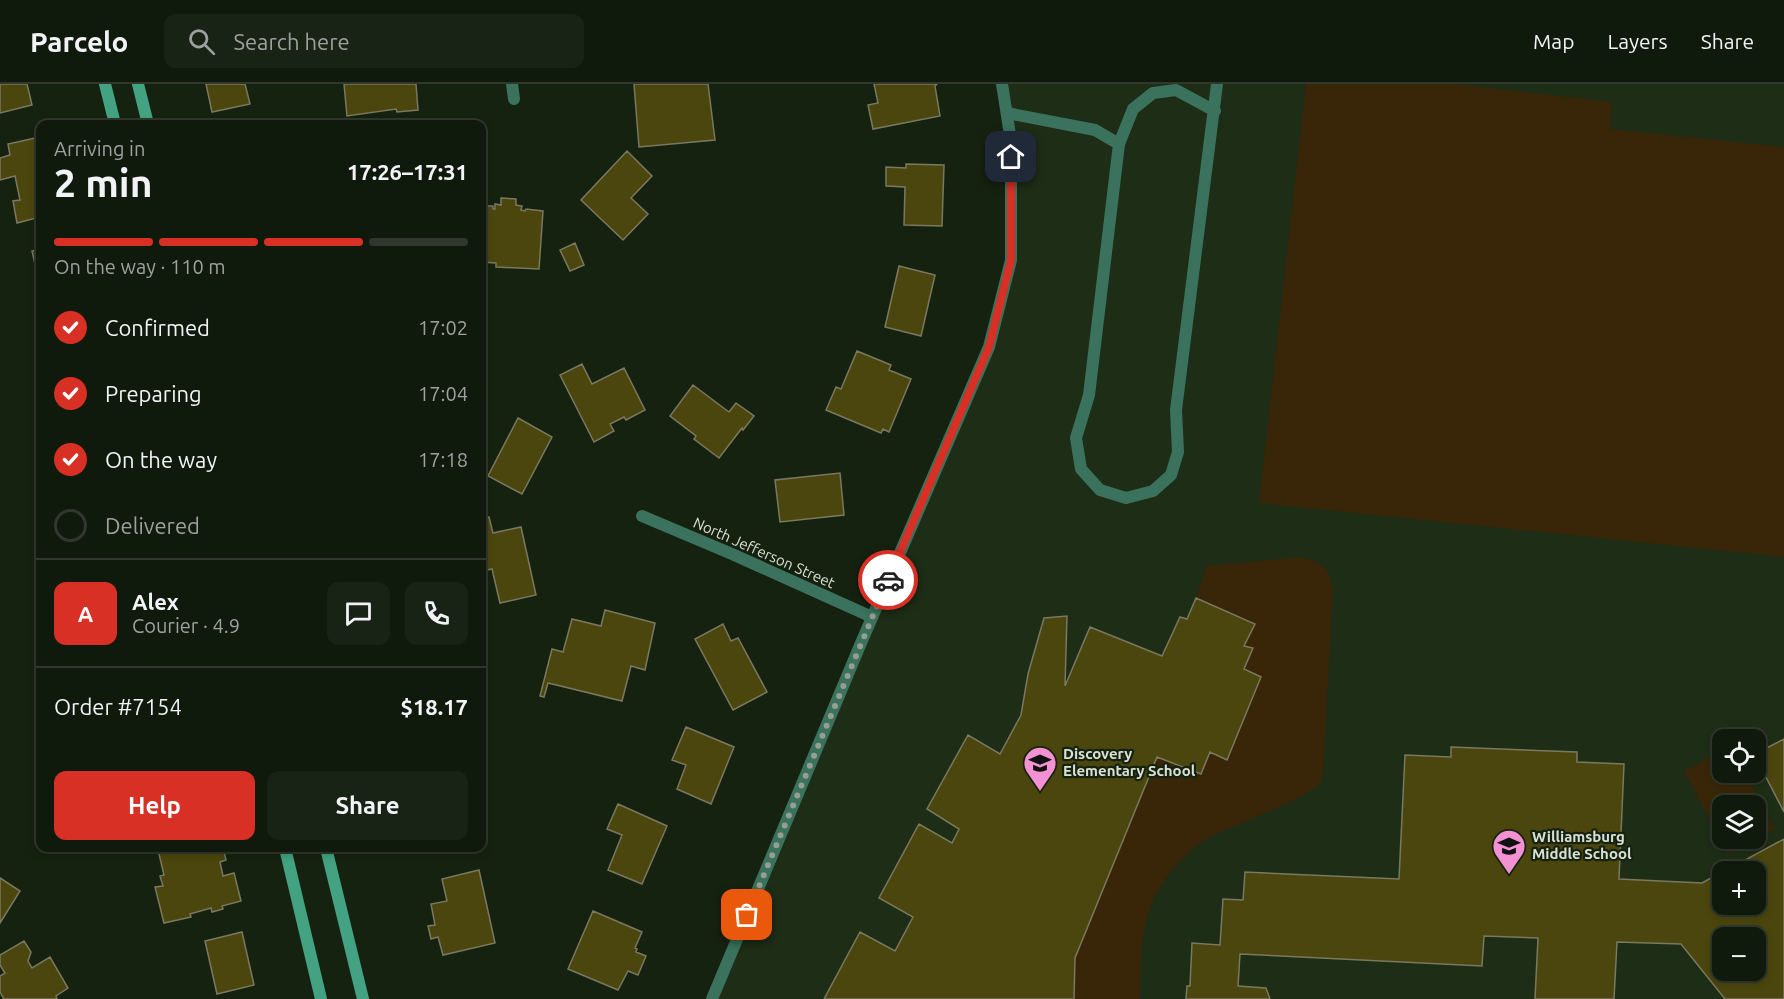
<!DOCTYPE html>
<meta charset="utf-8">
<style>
body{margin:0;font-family:Ubuntu,sans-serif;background:#192315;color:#f1f3f6;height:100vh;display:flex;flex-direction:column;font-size:22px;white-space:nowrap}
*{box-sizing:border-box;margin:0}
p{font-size:20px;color:#9ca19d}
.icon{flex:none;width:33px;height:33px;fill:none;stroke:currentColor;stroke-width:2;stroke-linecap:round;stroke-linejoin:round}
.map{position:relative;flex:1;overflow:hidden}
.details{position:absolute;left:36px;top:36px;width:450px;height:732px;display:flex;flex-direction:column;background:#101a0c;border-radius:12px;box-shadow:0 3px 9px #0003,0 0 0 2px #30382d}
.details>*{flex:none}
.controls{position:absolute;left:1712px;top:645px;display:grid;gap:12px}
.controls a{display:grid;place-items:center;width:54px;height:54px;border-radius:12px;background:#101a0c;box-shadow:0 3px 9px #0003,0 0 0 2px #30382d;font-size:30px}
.pin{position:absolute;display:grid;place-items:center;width:51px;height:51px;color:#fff;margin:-26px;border-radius:12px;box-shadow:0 3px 9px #0006}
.courier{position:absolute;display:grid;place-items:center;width:60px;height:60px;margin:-30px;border:4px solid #d93025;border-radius:50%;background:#fff;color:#222;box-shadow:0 2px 8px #0007}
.overview em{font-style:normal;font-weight:600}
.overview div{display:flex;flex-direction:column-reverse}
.overview{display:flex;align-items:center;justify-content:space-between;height:102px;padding:0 18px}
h1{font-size:39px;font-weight:600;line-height:45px}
.bar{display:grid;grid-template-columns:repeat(4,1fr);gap:9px 6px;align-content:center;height:72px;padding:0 18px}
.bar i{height:8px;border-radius:4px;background:#30382d}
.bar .selected{background:#d93025}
.bar p{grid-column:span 4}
.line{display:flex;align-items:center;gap:15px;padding:0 18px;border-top:2px solid #30382d}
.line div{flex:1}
.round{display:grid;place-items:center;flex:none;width:63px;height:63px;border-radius:12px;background:#192315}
ol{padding:0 18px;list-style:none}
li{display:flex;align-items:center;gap:18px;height:66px}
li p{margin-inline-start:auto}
li .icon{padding:6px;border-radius:50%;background:#d93025;color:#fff;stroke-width:4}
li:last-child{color:#9ca19d}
li i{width:33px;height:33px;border:3px solid #30382d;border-radius:50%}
.action{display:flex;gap:12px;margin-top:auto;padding:12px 18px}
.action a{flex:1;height:69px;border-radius:12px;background:#d93025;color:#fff;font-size:24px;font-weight:600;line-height:69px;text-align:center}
.action a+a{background:#192315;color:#f1f3f6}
header{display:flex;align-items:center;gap:36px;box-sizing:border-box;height:84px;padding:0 30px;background:#101a0c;border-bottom:2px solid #30382d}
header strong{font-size:28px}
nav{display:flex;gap:33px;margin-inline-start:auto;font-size:21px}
.search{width:420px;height:54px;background:#192315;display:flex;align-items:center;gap:15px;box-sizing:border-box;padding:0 21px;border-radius:12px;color:#9ca19d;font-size:22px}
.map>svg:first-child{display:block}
.built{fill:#1e2d16;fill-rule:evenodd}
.green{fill:#392608;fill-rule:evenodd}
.building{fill:#4b460d;stroke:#7a7860;stroke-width:1.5;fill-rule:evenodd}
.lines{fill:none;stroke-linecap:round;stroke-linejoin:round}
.lane{stroke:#3a725d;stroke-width:12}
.street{stroke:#3a725d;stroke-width:12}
.secondary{stroke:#42a281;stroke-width:12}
.done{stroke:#959e90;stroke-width:6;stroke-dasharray:0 10.8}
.route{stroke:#d93025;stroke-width:8}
.labels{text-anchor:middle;stroke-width:4.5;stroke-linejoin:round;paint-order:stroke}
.street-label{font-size:15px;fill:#d9e1d5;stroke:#162210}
.poi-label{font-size:15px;font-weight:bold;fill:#d9e1d5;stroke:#162210;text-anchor:start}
</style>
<header>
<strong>Parcelo</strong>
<div class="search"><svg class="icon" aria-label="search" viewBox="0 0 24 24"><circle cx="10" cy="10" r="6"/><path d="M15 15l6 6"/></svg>Search here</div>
<nav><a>Map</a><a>Layers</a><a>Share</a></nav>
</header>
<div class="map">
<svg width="1784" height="915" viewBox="0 0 1784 915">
<rect width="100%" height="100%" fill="#162210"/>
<path class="built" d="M1002,0H1784V915H714L989,263L1011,176V57ZM1722,656H1755V688H1722ZM1722,722H1755V754H1722ZM1722,788H1755V820H1722ZM1722,854H1755V886H1722Z"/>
<path class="green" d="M1306,0H1454L1612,18L1610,45L1784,63V473L1259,419Z
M1300,473C1321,477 1328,482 1333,504L1323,689C1323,690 1321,697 1321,698C1312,712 1229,744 1209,753C1183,770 1159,797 1149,827C1139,855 1141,886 1140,915H1074L1075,874L1157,673L1201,690L1210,668L1227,676L1261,593L1244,585L1253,564L1244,562L1255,540L1196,514L1207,482Z
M1722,667V688L1745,689L1775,745L1728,770L1684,687ZM1722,722H1755V754H1722Z"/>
<path class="building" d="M0,0H27L32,21L0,29Z
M206,0H245L250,20L212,28Z
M344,0H416L418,26L397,28L396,25L347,32Z
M634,0H708L715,56L639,63Z
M874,0H937L935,2L940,32L873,45L868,21L878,19Z
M40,53V133L17,139L13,117L20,116L15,92L0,96V74L10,71L8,60Z
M627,67L652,92L631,114L648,130L623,156L581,116Z
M906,80L944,81L942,142L904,141L905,103L886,102V83L906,84Z
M501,114L516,115V121L522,122L521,126L525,127L526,125L543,127L539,185L496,183V179L482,178V122H493V125H495V120L501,121Z
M575,159L584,181L570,187L560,166Z
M40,165V201L32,167Z
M899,182L935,191L921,252L885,243Z
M857,267L891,281L889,286L911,295L889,348L883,345L881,349L826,326L836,303L841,305Z
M582,280L592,300L624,284L645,326L626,336L624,333L610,340L614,347L594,358L560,291Z
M693,301L729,328L736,319L754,332L743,346L742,344L719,374L694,355L696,352L670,332Z
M518,334L552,353L522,410L488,392Z
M840,389L844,431L780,438L775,396Z
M489,433L493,449L521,443L536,511L500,519L492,485L482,487V434Z
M1196,514L1255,540L1244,562L1253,564L1244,585L1261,593L1227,676L1210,668L1201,690L1157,673L1075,874L1074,915H824L860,848L895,867L913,833L879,814L919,740L952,759L959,745L927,725L968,651L1000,670L1021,631L1028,590L1044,534L1067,532L1065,602L1090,543L1162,572L1180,533L1187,535Z
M605,526L655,539L645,586L631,582L622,617L548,599L544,613L540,612L552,565L563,568L572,535L601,542Z
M723,540L731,557L738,554L767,608L733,626L695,555Z
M686,643L734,663L711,720L677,705L686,681L672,676Z
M1784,655V728L1755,672V670Z
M1451,663L1577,668V678L1624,680L1619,795L1702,799L1722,788V820H1755V788H1723L1784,755V915H1725L1681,860L1617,858L1614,915H1535L1538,854L1484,852L1482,882L1240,870L1238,902L1266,904L1270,915H1186L1187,902H1190L1192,859L1220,861L1223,815L1243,816L1245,788L1399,795L1405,671L1451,673ZM1722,854H1755V886H1722Z
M618,720L667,742L642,800L608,786L622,751L607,745Z
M162,764H223L226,776L220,778L223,792L234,789L241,817L222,822L223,825L212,828L211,824L190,830L191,833L164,839L155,803L163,802L160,792L164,791L158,766Z
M479,786L495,859L443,871L438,853L431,855L428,842L435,841L431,820L447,817L442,795Z
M0,794L20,807L0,839Z
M593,827L642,848L635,864L637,865L636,868L646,872L638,891L628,887L618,906L568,885Z
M242,848L254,901L217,910L205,857Z
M24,857L31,868L28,877L32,884L50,873L68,904L56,912L57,915H4L0,908V892L5,889L0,881V871Z"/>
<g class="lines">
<path class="lane" d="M1007,29L1095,46L1119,60L1089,311L1076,354L1081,385L1100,406L1126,414L1153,407L1171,391L1178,368L1176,326L1217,0
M1119,60L1133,25L1153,9L1176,6L1215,27"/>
<path class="street" d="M512,0L514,15
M642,432L732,470L872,533
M712,915L861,559L989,263L1011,176V57L1002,0"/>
<path class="secondary" d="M105,0L115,40
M138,0L148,40
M285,764L321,915
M326,764L363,915"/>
</g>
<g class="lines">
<path class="done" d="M747,831L888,496"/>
<path class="route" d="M888,496L989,263L1011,176V73"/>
</g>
<defs>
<symbol id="school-pin" viewBox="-11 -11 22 30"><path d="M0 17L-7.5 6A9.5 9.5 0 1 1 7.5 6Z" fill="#f491d3" stroke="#162210"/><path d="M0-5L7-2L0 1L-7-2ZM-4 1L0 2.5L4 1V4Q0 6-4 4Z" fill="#111"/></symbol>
</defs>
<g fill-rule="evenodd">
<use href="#school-pin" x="1021" y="660" width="38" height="52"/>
<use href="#school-pin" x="1490" y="743" width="38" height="52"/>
</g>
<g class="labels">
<g class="street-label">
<text transform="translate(764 469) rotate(24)" y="5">North Jefferson Street</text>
</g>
<g class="poi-label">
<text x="1063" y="675">Discovery<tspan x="1063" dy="17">Elementary School</tspan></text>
<text x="1532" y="758">Williamsburg<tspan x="1532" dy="17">Middle School</tspan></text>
</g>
</g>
</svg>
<div class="controls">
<a><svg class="icon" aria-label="locate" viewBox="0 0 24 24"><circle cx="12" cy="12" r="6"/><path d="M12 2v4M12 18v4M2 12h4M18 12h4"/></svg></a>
<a><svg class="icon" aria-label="layers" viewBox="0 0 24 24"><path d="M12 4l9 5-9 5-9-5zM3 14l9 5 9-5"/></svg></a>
<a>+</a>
<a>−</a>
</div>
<div class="pin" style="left:747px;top:831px;background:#ea580c"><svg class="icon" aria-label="bag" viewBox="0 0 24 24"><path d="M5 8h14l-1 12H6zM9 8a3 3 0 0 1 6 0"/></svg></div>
<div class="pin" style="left:1011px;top:73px;background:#1f2937"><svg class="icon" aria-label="home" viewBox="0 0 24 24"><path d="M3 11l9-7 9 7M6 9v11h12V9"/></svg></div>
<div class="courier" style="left:888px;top:496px"><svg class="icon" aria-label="car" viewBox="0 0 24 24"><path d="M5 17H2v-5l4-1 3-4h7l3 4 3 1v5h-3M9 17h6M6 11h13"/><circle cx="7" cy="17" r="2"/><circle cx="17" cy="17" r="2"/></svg></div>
<section class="details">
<div class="overview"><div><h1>2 min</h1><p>Arriving in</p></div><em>17:26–17:31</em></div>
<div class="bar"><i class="selected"></i><i class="selected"></i><i class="selected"></i><i></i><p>On the way · 110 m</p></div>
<ol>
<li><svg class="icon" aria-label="check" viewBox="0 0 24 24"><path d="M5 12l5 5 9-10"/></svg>Confirmed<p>17:02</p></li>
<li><svg class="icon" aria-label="check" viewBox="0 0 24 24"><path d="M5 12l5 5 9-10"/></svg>Preparing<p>17:04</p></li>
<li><svg class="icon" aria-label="check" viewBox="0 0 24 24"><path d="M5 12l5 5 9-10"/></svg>On the way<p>17:18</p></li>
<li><i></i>Delivered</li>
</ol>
<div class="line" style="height:108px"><b class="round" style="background:#d93025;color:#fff">A</b><div><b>Alex</b><p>Courier · 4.9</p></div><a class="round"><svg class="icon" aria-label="chat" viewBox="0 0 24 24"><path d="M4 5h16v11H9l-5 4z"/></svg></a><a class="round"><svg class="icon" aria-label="phone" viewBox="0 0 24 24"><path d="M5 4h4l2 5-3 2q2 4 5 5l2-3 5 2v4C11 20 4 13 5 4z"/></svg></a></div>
<div class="line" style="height:78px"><div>Order #7154</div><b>$18.17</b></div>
<div class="action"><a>Help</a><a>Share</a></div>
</section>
</div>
